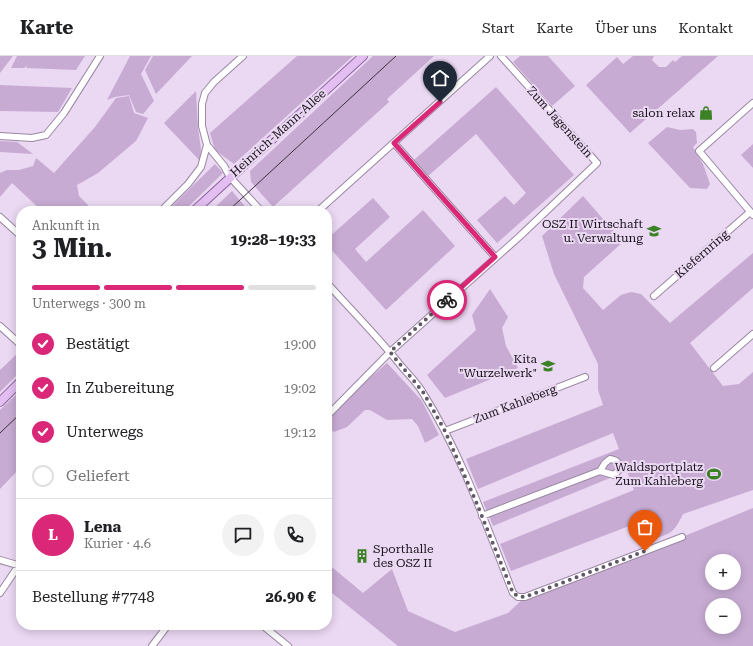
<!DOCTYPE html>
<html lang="de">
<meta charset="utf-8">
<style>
body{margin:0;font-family:"Roboto Serif",serif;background:#f2f2f2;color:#202124;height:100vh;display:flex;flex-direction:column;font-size:15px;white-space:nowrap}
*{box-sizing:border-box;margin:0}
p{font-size:13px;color:#757577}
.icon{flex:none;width:22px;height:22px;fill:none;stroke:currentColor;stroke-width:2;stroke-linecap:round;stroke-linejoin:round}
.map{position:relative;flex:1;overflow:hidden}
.sheet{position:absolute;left:16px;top:150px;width:316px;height:424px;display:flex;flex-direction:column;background:#fff;border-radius:16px;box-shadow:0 2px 10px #0003}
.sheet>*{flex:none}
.tools{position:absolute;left:705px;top:498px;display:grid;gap:8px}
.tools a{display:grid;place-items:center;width:36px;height:36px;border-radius:50%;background:#fff;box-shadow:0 2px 10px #0003;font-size:20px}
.pin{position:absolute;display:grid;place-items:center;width:34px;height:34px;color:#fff;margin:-41px -17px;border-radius:50% 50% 50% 0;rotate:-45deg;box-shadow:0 0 4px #0007}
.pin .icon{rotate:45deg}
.courier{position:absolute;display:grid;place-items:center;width:40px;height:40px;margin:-20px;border:3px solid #db2777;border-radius:50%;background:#fff;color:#222;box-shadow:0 1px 5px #0007}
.headline em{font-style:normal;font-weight:700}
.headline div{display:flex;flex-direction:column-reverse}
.headline{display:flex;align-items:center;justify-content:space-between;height:68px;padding:0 16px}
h1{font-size:26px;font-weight:700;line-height:30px}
.bar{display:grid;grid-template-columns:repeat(4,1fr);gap:6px 4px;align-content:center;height:48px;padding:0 16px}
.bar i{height:5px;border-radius:3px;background:#e0e0e0}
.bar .current{background:#db2777}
.bar p{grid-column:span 4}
.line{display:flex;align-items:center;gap:10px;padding:0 16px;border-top:1px solid #e0e0e0}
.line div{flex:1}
.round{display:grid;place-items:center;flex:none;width:42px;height:42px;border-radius:21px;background:#f2f2f2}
ol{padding:0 16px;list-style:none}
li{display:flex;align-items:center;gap:12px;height:44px}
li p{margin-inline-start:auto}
li .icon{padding:4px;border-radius:50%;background:#db2777;color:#fff;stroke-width:4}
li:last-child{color:#757577}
li i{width:22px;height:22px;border:2px solid #e0e0e0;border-radius:50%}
header{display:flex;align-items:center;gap:24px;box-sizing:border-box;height:56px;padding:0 20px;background:#fff;border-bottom:1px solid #e0e0e0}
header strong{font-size:19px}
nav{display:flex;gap:22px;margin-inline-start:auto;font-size:14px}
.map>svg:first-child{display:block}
.green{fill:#c7abd3;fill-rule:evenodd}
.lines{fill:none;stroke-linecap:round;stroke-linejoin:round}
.minor-casing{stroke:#9a88a2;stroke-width:8}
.major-casing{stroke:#8f66a1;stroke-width:10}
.minor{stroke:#fff;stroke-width:6}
.major{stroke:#e2bef1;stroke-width:8}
.tram{stroke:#3a323e;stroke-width:1}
.done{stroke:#625867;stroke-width:4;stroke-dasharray:0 7.2}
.route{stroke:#db2777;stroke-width:5}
.labels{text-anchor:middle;stroke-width:4;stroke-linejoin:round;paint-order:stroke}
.poi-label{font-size:12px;fill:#19131c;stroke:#ebd8f3;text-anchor:end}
.street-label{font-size:12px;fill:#19131c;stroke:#ebd8f3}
</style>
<header>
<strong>Karte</strong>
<nav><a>Start</a><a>Karte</a><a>Über uns</a><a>Kontakt</a></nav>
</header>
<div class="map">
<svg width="753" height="590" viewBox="0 0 753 590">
<rect width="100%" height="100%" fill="#ebd8f3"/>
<path class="green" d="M0,0H13L0,17Z
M17,0H85L76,14L26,12L28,9L24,12H11Z
M130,0H151L141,18L154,45L143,58L136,56L129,39L115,41L107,44Z
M153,0H192L156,38L145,14Z
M297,0H353L234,108L215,94L210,77Z
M373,0H434L387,43L389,46L273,151L251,126L250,115Z
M520,0H548L575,30L552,50L513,6Z
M633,0H654L652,4L659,11H666L673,4L675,6L682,0H718L630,77L586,29L617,1L623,8Z
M0,29L72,32L58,56L0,55Z
M496,31L574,119L497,187L477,164L505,140L514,149L526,137L476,78L428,120L414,104Z
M196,35L198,72L201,93L200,105L164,67Z
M129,40L134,57L148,62L136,85L98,117L77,129L79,140L88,149L83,155H42L12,127L0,141V117L7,114H19L33,110L36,102L54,117L95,71L116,42Z
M667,71L680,74L693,73L696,76L697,87L693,91L703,108L710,128L707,133L690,132L648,87Z
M0,85L17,86L33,98L0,96Z
M753,88V112L741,99Z
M215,108L223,117L184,155H167Z
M232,135L249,155H211Z
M583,140L623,186L584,221L583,232L603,254L621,239L631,236L641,238L670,267L753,197V232L690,287L723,330L739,328L753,316V434L683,458C674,476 672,478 652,483L645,464L511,515L500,488L634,434L627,415L493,470L483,446L619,393L613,377L478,433L466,403L603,349L598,334V308L554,218L542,180Z
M373,142L390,161L355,193L366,206L423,154L455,190L386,254L327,189V183Z
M490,233L508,261L502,272L506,290L518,312L445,342L427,319L476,274L472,259Z
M18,297L21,299V315L0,336V314Z
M387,307L422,345L439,379L425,387L418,370L412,363L387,364L370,354H365L347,371L334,376L327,370V366L357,333Z
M21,334V411L0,433V354Z
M753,452V590H398L327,533V507L363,537L392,513L408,555L455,576L508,557L525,541L682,481ZM712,505H734V527H712ZM712,549H734V571H712Z"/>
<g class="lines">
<defs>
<path id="minor" d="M753,47L699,95L753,159
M0,80L32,82L46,79L64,57L100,0
M394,87L495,201
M207,89L224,110L230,121L261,155
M161,155L188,128L201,111L207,89L202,70V48L205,37L214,26L243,0
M318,155L490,0
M0,161L21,180
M327,227C352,255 379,282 402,311C409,319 418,328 423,337C461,397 487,471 513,537L518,541H525L682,481
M654,240L750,156
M0,270L21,289
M714,312L753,278
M327,360L390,296L519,181L597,107L501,0
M445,375L585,321
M482,460L600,415L605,407L610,403C616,404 620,406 620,413L614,419L600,415
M0,504L21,510
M0,537L19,509
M262,569L288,590
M152,590L168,569"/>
<path id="major" d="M194,155L363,0
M0,346L21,325"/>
</defs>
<use href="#minor" class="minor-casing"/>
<use href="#major" class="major-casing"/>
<use href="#minor" class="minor"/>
<use href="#major" class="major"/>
<path class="tram" d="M228,155L396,0
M0,377L21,357"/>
</g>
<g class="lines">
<path class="done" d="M447,244L390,296L423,336L445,375L477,448L513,537L518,540L525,541L645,495"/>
<path class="route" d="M440,46L394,87L495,201L447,244"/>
</g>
<defs>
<symbol id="shop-bare" viewBox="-9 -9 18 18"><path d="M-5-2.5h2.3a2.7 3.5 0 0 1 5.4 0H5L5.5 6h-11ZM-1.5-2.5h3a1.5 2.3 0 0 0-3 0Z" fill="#3b8227" stroke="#ebd8f3" stroke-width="2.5" paint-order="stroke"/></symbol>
<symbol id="school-bare" viewBox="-9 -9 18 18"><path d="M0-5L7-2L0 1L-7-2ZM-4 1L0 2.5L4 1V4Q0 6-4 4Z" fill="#3b8227" stroke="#ebd8f3" stroke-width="2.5" paint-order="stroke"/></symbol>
<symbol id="stadium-bare" viewBox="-9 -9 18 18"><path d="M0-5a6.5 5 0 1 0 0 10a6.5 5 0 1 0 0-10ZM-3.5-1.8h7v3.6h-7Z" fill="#3b8227" stroke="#ebd8f3" stroke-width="2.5" paint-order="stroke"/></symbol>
<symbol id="building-bare" viewBox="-9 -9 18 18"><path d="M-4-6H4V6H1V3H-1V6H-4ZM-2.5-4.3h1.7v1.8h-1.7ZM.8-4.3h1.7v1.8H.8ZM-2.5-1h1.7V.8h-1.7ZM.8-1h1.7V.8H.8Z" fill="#3b8227" stroke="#ebd8f3" stroke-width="2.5" paint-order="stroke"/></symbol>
</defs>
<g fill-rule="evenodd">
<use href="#shop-bare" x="696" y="47" width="20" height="20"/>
<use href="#school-bare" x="644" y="165" width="20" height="20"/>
<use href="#school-bare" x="538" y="300" width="20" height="20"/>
<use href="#stadium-bare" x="704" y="408" width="20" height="20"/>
<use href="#building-bare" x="352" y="490" width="20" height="20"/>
</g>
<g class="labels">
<g class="poi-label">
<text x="695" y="61">salon relax</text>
<text x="643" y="172">OSZ II Wirtschaft<tspan x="643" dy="14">u. Verwaltung</tspan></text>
<text x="537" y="307">Kita<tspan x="537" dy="14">"Wurzelwerk"</tspan></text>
<text x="703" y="415">Waldsportplatz<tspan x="703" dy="14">Zum Kahleberg</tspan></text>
<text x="373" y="497" text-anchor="start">Sporthalle<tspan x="373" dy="14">des OSZ II</tspan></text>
</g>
<g class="street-label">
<text transform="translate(560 66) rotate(48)" y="4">Zum Jagenstein</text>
<text transform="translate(278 77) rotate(-42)" y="4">Heinrich-Mann-Allee</text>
<text transform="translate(702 198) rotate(-41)" y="4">Kiefernring</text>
<text transform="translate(515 348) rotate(-21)" y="4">Zum Kahleberg</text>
</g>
</g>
</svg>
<div class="tools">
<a>+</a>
<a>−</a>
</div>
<div class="pin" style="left:645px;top:495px;background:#ea580c"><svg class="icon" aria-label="bag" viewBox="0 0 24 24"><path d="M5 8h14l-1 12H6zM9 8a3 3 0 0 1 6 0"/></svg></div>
<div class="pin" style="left:440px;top:46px;background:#1f2937"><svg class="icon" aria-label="home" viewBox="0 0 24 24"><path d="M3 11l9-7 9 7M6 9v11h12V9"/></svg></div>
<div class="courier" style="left:447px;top:244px"><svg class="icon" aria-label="bike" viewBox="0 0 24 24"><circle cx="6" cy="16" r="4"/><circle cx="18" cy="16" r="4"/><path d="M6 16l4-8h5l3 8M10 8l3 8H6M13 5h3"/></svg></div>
<section class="sheet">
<div class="headline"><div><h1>3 Min.</h1><p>Ankunft in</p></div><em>19:28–19:33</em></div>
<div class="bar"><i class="current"></i><i class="current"></i><i class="current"></i><i></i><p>Unterwegs · 300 m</p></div>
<ol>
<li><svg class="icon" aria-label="check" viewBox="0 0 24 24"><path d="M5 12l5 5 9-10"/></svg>Bestätigt<p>19:00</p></li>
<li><svg class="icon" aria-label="check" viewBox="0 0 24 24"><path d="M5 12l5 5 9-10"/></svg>In Zubereitung<p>19:02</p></li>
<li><svg class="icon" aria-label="check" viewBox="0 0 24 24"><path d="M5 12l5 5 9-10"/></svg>Unterwegs<p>19:12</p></li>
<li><i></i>Geliefert</li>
</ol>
<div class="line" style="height:72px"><b class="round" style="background:#db2777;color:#fff">L</b><div><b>Lena</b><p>Kurier · 4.6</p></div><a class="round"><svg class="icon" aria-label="chat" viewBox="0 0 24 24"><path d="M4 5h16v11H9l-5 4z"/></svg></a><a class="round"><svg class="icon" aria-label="phone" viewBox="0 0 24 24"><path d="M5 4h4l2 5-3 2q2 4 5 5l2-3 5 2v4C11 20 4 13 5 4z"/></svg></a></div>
<div class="line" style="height:52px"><div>Bestellung #7748</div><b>26.90 €</b></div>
</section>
</div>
